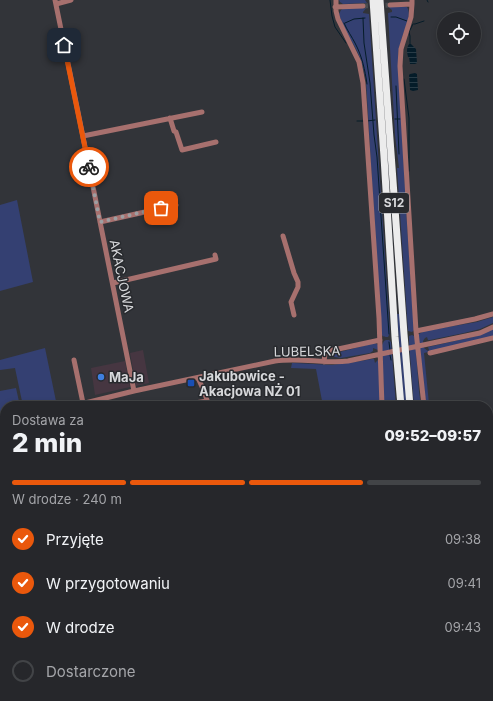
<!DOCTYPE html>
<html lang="pl">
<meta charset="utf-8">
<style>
body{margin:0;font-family:Inter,sans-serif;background:#2e2f33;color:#f1f3f6;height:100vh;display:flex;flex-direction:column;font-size:15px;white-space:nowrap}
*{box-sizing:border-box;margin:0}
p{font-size:13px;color:#a4a5a9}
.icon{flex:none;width:22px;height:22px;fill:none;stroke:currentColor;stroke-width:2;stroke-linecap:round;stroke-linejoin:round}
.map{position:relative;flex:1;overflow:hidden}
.side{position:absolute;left:0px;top:401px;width:493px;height:300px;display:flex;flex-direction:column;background:#26272b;border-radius:16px 16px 0 0;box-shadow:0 2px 6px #0003,0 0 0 1px #424447}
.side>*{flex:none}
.controls{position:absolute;left:437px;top:12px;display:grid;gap:8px}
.controls a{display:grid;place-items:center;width:44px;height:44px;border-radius:50%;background:#26272b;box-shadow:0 2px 6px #0003,0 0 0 1px #424447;font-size:20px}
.pin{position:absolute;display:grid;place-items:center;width:34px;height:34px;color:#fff;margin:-17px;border-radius:8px;box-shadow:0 2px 6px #0006}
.courier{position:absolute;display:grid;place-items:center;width:40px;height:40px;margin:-20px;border:3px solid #ea580c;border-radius:50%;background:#fff;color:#222;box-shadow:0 1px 5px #0007}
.head em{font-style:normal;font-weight:800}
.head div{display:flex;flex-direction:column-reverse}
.head{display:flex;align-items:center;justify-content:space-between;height:68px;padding:0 12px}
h1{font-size:26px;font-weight:800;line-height:30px}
.bar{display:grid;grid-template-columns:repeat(4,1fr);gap:6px 4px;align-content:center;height:48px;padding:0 12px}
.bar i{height:5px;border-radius:3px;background:#424447}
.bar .current{background:#ea580c}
.bar p{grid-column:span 4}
ol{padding:0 12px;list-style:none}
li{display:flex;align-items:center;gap:12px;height:44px}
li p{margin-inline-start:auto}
li .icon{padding:4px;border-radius:50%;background:#ea580c;color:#fff;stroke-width:4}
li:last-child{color:#a4a5a9}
li i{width:22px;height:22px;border:2px solid #424447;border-radius:50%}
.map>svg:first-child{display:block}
.commercial{fill:#463641}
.grass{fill:#344072}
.water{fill:url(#water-rules)}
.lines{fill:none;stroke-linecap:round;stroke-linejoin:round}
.stream{stroke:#051c29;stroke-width:1}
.minor-tunnel{stroke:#4b4d51;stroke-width:5;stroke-dasharray:5 2.5;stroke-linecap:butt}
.minor{stroke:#a7706e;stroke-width:5}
.highway{stroke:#ececec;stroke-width:7}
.done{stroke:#9d9fa2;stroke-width:4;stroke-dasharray:0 7.2}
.route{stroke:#ea580c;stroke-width:5}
.shop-dot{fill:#3f7fe0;stroke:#282a2e;stroke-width:1.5}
.transit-dot{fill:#1a4fb4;stroke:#282a2e;stroke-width:1.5}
.labels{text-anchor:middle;stroke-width:3;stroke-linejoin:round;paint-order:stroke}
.shield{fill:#282a2e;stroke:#a2a4a7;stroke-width:1}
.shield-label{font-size:12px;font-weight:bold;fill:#d7d8db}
.street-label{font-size:13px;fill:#d7d8db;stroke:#282a2e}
.poi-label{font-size:13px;font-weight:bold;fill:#d7d8db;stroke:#282a2e;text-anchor:start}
</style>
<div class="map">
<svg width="493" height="701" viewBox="0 0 493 701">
<defs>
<pattern id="water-rules" width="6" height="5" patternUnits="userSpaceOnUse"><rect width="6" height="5" fill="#051c29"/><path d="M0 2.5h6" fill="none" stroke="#293c47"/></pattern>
</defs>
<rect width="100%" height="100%" fill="#323439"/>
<path class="commercial" d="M143,350L149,383L136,386L130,353Z
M125,361L130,387L95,395L91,368Z"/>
<path class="grass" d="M339,0H365L367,3L343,4L340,2Z
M402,6L407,7C413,17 403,31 401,42C399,46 399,50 398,55L407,224L414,330L412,332L408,331L397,168H399L395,135L388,13L392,12V10L388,7Z
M367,7L363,12V13L369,14L390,333L388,337C385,337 383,337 381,334L366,81C364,71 362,61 357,51C351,39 342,27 339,14L341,10L344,8Z
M17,200L33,282L0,291V205Z
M397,314H400L407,406H404Z
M493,317V323L480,329L464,333L430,340H428L427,337L425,338L423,341L424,348L428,351L429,350L428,347L477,336L493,329V336L424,353L429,404L426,405L418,335L419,334L424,331L477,322Z
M412,335L414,336L415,338L419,391L421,406H414L409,342V336Z
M386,340H389L391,342L396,406H384L382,345L384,341Z
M375,343L377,344L378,345V350L373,348V351L370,353L341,358L329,356L328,355Z
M45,348L57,406H23L15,368L0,370V360Z
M372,359H374L375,363L379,359L381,406H323L316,369L291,368L292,363H294L332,365L355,362Z
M16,388L20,406H5V431L2,432L0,422V391Z
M488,595L493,602V682C492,678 489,676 488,671Z
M415,696H454L456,701H415Z"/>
<path class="water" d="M409,44H411L416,49L417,63L415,64H410L409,57H408C407,52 406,49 409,44Z
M415,73L417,74V75L418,90L413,91L410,90L409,75L410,74Z
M425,696H437L440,701H424V697Z"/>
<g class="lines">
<path class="stream" d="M330,0L332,16L335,27L346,43
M427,0L428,2
M391,17H396L407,21
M363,18L364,43L370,83L374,135L377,157L389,334
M344,23C347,30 352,37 355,43C362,56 365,70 367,84
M345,23L354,19L365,18
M414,24H415L424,21
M410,44V36L409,32L413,24
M404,79L409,118V171
M396,86L399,154
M395,119H400
M357,121H364
M367,121L375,120
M389,342L390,350
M390,355L391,360"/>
<path class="minor-tunnel" d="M363,6L390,5"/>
<path class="minor" d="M55,0L78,112L134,391
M336,0V11L338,19L359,62L363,83L379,318L382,406
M56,4L71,0
M412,4L411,17L401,49L400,66L416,331
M390,5L412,4V0
M335,7L363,6
M170,118L174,131L176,132L182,150L216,142
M83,136L202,112
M100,222L176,205
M283,236L294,273L298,282V287L291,302L294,315
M113,283L216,259L215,255
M430,353L493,338
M74,360L83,403
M324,362L325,353L329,351L380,340
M198,378L204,391L209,406
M73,406L134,391L275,361C300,357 324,364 348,361L461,337L480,333L493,327
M177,406L207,401
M424,406L416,331L475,319L493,314
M0,438L5,435
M488,542H493
M0,556L5,555
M488,676L493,691
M456,696L457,701
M75,701L76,696
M362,701L364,696"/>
<path class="highway" d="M373,0L384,157L395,337L401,406
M380,0L404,334L410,406
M472,696L474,701
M481,696L482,701"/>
</g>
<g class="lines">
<path class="done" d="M89,167L100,222L161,208"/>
<path class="route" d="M64,45L89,167"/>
</g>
<circle class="shop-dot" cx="101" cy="377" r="4"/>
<rect class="transit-dot" x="187" y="379" width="8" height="8" rx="2"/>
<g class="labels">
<rect class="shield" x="379" y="193" width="30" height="20" rx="3"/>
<g class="shield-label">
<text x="394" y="207">S12</text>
</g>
<g class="street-label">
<text transform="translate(122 276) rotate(78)" y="5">AKACJOWA</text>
<text transform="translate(307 351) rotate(-1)" y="5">LUBELSKA</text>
</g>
<g class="poi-label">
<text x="199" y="381">Jakubowice -<tspan x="199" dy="15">Akacjowa NŻ 01</tspan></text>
<text x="109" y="382">MaJa</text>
</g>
</g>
</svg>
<div class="controls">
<a><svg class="icon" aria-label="locate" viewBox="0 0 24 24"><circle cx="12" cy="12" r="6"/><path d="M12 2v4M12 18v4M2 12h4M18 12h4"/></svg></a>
</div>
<div class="pin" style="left:161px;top:208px;background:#ea580c"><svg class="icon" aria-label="bag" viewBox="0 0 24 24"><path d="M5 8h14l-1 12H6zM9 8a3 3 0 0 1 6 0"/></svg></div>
<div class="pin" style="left:64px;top:45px;background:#1f2937"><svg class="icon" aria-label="home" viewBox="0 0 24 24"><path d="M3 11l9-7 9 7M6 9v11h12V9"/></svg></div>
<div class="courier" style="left:89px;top:167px"><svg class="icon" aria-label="bike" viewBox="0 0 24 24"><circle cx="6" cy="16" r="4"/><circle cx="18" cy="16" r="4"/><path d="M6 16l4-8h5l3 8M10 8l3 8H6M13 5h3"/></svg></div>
<section class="side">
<div class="head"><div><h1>2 min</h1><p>Dostawa za</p></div><em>09:52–09:57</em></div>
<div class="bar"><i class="current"></i><i class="current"></i><i class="current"></i><i></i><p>W drodze · 240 m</p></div>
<ol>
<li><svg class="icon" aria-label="check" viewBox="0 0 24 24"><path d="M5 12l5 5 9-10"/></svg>Przyjęte<p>09:38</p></li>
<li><svg class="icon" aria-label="check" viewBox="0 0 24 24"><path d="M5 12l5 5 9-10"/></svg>W przygotowaniu<p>09:41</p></li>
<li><svg class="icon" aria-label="check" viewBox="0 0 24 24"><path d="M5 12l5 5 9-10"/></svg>W drodze<p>09:43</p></li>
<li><i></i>Dostarczone</li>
</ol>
</section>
</div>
